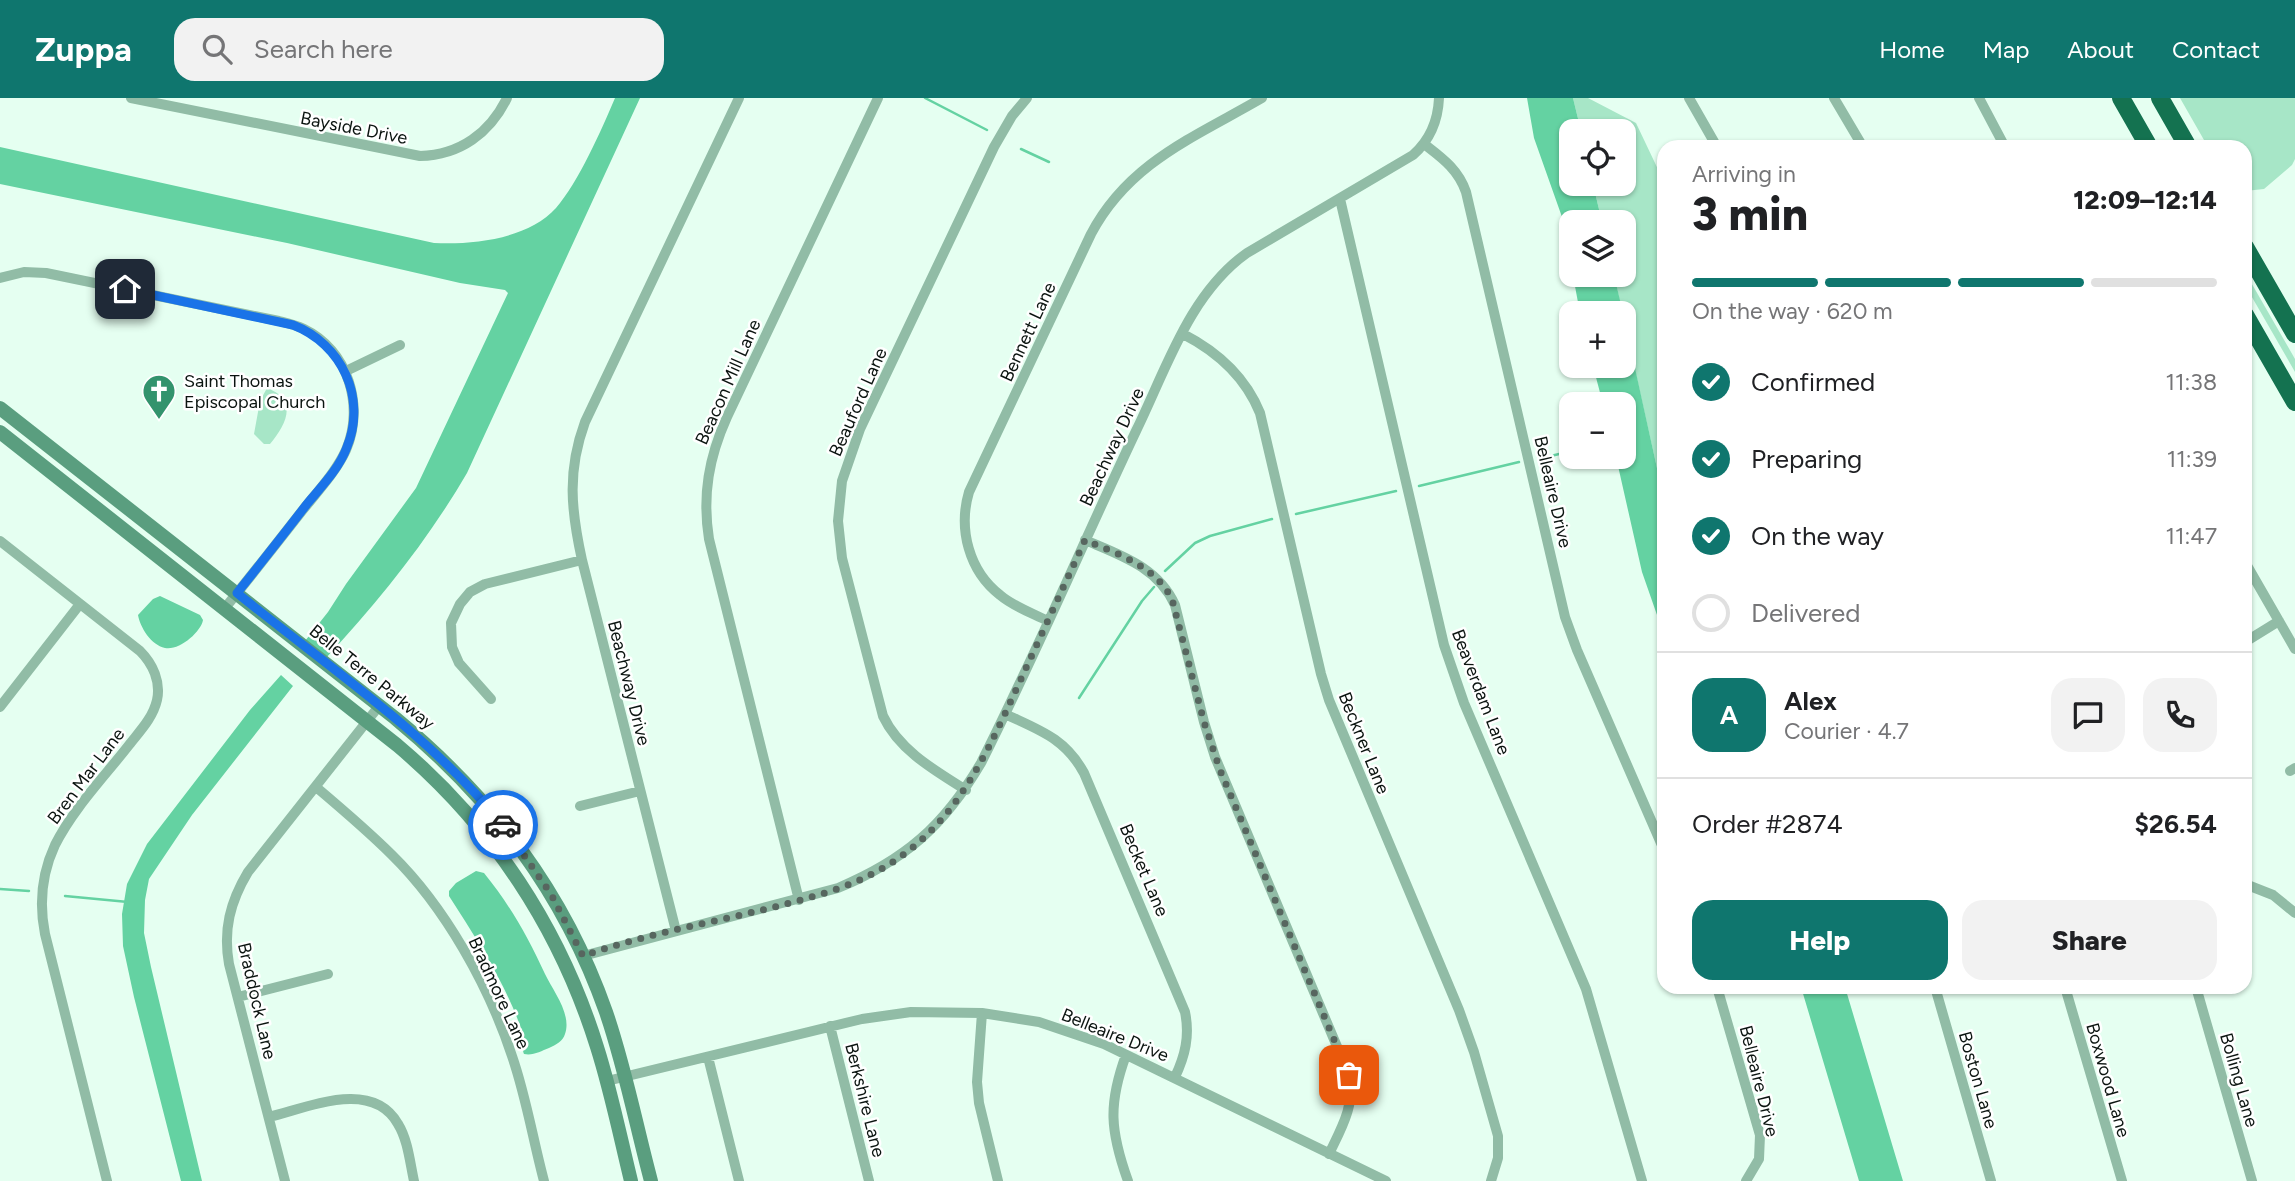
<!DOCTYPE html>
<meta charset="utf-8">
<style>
body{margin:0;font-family:Figtree,sans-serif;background:#f2f2f2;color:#202124;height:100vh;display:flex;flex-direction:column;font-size:26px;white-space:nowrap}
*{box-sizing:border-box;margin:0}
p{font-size:23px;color:#757577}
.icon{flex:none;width:38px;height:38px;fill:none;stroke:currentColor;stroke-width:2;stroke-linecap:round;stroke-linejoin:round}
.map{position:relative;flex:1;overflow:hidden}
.side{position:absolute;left:1657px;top:42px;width:595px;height:854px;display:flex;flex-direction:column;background:#fff;border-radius:21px;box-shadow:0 2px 5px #0004}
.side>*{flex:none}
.controls{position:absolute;left:1559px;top:21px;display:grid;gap:14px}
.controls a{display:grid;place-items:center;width:77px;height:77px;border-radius:14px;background:#fff;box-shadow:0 2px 5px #0004;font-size:35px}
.pin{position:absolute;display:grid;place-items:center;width:60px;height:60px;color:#fff;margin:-30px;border-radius:14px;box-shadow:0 4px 10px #0006}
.courier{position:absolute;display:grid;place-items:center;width:70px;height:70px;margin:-35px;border:5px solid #1a73e8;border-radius:50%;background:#fff;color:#222;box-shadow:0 2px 9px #0007}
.overview em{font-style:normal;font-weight:800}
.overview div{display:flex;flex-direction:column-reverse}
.overview{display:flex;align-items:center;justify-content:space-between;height:119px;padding:0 35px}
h1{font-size:46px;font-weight:800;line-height:52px}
.bar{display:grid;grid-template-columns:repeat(4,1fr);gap:10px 7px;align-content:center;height:84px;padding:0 35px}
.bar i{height:9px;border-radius:5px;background:#e0e0e0}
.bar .selected{background:#0f766e}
.bar p{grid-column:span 4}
.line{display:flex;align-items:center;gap:18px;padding:0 35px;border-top:2px solid #e0e0e0}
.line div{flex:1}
.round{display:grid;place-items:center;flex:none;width:74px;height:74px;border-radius:21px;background:#f2f2f2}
ol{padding:0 35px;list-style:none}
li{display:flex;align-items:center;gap:21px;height:77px}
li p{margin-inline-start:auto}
li .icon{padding:7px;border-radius:50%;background:#0f766e;color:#fff;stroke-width:4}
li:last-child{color:#757577}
li i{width:38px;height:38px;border:4px solid #e0e0e0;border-radius:50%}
.primary-button{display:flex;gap:14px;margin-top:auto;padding:14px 35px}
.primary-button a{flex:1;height:80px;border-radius:21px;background:#0f766e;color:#fff;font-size:28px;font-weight:800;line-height:80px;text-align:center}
.primary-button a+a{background:#f2f2f2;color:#202124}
header{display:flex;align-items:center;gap:42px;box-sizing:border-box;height:98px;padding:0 35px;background:#0f766e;color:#fff}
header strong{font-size:33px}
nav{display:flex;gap:38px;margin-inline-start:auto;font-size:24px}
.search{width:490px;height:63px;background:#f2f2f2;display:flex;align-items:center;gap:18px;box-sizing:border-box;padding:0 24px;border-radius:21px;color:#757577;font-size:26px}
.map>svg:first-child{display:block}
.green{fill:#a7e6c7}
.water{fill:#64d2a2}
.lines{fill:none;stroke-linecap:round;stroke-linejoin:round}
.stream{stroke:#64d2a2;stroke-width:2.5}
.street{stroke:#91bca6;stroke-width:10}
.secondary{stroke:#5a9e7f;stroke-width:14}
.highway{stroke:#147250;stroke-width:18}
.done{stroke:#57665f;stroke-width:7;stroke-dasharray:0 12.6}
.route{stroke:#1a73e8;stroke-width:9}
.labels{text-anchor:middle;stroke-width:5;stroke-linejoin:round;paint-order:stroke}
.street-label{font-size:18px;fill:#0b1410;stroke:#fff}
.poi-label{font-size:18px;fill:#0b1410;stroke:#fff;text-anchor:start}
</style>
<header>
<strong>Zuppa</strong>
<div class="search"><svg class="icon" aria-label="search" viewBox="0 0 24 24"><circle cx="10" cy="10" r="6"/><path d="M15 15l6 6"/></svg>Search here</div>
<nav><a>Home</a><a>Map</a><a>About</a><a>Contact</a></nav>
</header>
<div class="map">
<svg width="2295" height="1083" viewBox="0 0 2295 1083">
<rect width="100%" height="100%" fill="#e5fff1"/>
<path class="green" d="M1573,0H1588L1636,25L1664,84V402L1614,177H1624V124H1602L1593,86H1624V33H1581Z
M2180,0H2295V61L2292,67L2264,91L2245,93V49H2208Z
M2245,174L2295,261V274L2245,187Z
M267,290C299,302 286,327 270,346H264L254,336L260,303Z"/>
<path class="water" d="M615,0H640L467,375C428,442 379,503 326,560L305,543L328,514L346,486L416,390L508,195L505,192L460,185L287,145L0,86V49L434,145C473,147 528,141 556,110C578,85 602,31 615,0Z
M1527,0H1573L1581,33H1572V86H1593L1602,124H1572V177H1614L1623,215H1580L1562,119L1534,40Z
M1624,220L1664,402V537L1642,474L1616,359H1624V306H1603L1593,268H1624Z
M160,498L200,517L203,522C201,534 179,553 165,550C151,547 140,529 138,517L153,501Z
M281,577L293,588L192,717L149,781L145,802L144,835L151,869L202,1083H181L134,899L123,848L122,816L127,786L147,746L250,612Z
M476,773L484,775C510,807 528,839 545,876C553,893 572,916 565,936C563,943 556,947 549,950C541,953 533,958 524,956C521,949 525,943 523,936C506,885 477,842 449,798V793L456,785Z
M1801,889H1845L1903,1083H1859Z"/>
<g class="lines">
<path class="stream" d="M925,0L987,32
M1021,51L1049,64
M1542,360L1572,353
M1419,388L1519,364
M1296,416L1396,393
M1165,473L1195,445L1210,438L1272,421
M1079,600L1142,503L1154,489
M0,791L29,793
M65,798L128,804"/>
<path class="street" d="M131,0L420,58C460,57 490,35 507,0
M1689,0L1717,49
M1834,0L1863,49
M1979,0L2005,49
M1424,46C1442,60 1458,71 1466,94L1565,519L1577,552L1664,752
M1340,101L1444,547L1464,605L1586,891L1642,1083
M0,180L24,174L46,175L279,223C287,225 296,227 304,231C348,252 365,308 346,352C336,374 317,394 302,413C277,445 251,478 225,510
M1183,236C1218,254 1245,278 1260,315L1321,576L1329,602L1459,912L1474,954L1498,1038V1060L1491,1083
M346,273L400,247
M1085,442C1120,457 1158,469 1175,507L1204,624L1215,659L1349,977C1356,1006 1341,1031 1329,1056
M0,443L140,553C153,566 161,584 157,602C153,620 139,634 129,647C104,679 73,711 55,747C42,775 39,806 45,836L107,1083
M2245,464L2295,551
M1048,523C1032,515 1014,509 1000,497C969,473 958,431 969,394L1091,136C1129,64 1195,39 1262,0
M2245,544L2279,523
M491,601L459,565L452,549L451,525L460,506L470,494L485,486L582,462
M0,609L80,506
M1005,616C1039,632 1065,640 1084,675L1185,914C1190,938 1185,958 1175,979
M2290,673L2295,670
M316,689C342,711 368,733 392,757C445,809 489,888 512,958C526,998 533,1042 544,1083
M966,692C934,672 899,652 883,618L842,460L838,423L842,383L860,331L994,49L1012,18L1027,0
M580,708L640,693
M2245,786L2273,797L2295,815
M799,802L709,441C702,397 709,359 727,319L878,0
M676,833L582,462C571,412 567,373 585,324L739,0
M583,858L838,790C905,762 944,728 981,665C1036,556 1084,443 1136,333C1166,272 1189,196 1247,155L1413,57C1430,42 1438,23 1439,0
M1717,889L1760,1037L1759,1061L1746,1083
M1935,889L1991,1083
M2065,889L2122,1083
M2196,889L2252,1083
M238,899L328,876
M982,915L977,984L979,1005L998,1083
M830,928L869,1083
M1126,957C1108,1006 1110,1033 1128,1083
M708,959L739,1083
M607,983L862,921L911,914L982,915L1039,924L1104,946L1386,1083
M269,1019C307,1010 372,980 398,1026C408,1042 410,1065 414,1083
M285,1083L229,866C223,832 230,804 248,774L379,608"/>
<path class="secondary" d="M0,310L395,620C492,700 564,794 606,914C625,969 636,1027 651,1083
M0,334L397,647C492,727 560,830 597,949C611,993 620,1038 631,1083"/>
<path class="highway" d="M2121,0L2149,49
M2160,0L2188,49
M2245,149L2295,236
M2245,217L2295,304"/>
</g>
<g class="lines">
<path class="done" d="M503,727L551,796L583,858C665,829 752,819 834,792C943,755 977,677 1021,581C1042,535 1064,488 1085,442C1118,456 1155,468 1172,501L1204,624L1220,672L1349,977"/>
<path class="route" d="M125,191L293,227C342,246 367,300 347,349C339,371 321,389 307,406C284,436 261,465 237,495C328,569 428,635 503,727"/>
</g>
<defs>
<symbol id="church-pin" viewBox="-11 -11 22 30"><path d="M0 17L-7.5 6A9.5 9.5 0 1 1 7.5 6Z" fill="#33936d" stroke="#fff"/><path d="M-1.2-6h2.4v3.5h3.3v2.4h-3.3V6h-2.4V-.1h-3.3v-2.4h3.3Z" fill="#fff"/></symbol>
</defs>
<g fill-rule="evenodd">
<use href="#church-pin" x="140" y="274" width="38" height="52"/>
</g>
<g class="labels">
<g class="street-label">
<text transform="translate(354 30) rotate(11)" y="6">Bayside Drive</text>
<text transform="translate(1028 234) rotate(-65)" y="6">Bennett Lane</text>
<text transform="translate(728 284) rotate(-66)" y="6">Beacon Mill Lane</text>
<text transform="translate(858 304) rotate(-66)" y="6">Beauford Lane</text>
<text transform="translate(1112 349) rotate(-65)" y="6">Beachway Drive</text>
<text transform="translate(1553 394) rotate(77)" y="6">Belleaire Drive</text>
<text transform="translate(372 579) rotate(39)" y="6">Belle Terre Parkway</text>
<text transform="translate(629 585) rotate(76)" y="6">Beachway Drive</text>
<text transform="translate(1481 594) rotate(69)" y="6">Beaverdam Lane</text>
<text transform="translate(1364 645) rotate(68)" y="6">Beckner Lane</text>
<text transform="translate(86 678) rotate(-53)" y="6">Bren Mar Lane</text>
<text transform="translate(1144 772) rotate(67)" y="6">Becket Lane</text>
<text transform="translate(499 895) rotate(65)" y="6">Bradmore Lane</text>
<text transform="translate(257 903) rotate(77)" y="6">Braddock Lane</text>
<text transform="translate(1115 937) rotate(22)" y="6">Belleaire Drive</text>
<text transform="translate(1978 982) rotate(74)" y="6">Boston Lane</text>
<text transform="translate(2108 982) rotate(74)" y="6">Boxwood Lane</text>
<text transform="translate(2239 982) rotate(74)" y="6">Bolling Lane</text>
<text transform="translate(1759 983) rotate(76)" y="6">Belleaire Drive</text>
<text transform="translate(865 1002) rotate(76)" y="6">Berkshire Lane</text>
</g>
<g class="poi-label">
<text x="184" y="289">Saint Thomas<tspan x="184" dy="21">Episcopal Church</tspan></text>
</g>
</g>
</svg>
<div class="controls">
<a><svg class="icon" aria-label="locate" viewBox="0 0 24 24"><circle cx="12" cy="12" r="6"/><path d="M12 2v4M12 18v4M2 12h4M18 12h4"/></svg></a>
<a><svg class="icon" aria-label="layers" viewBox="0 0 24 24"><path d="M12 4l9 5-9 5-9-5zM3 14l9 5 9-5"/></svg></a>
<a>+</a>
<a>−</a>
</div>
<div class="pin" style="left:1349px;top:977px;background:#ea580c"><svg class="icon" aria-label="bag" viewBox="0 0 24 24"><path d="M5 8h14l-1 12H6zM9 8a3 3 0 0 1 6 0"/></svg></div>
<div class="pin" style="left:125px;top:191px;background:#1f2937"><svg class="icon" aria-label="home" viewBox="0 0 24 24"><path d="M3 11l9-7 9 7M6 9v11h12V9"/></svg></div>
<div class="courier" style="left:503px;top:727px"><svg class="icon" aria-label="car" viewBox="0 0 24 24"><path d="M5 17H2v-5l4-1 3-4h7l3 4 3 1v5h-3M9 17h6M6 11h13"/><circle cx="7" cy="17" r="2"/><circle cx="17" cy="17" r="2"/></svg></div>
<section class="side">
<div class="overview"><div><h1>3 min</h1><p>Arriving in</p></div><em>12:09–12:14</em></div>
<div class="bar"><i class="selected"></i><i class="selected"></i><i class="selected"></i><i></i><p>On the way · 620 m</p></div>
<ol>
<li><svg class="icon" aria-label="check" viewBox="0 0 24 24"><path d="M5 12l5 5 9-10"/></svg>Confirmed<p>11:38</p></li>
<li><svg class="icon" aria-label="check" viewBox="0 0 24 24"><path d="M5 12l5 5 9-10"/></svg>Preparing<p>11:39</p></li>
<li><svg class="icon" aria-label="check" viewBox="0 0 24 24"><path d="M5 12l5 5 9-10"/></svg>On the way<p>11:47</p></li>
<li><i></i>Delivered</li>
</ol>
<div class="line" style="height:126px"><b class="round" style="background:#0f766e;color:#fff">A</b><div><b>Alex</b><p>Courier · 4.7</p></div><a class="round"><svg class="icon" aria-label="chat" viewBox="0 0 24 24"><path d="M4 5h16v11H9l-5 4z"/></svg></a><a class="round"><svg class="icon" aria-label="phone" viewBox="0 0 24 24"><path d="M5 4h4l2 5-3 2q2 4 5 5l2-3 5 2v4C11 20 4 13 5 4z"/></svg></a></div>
<div class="line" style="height:91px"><div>Order #2874</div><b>$26.54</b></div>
<div class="primary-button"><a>Help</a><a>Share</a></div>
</section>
</div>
